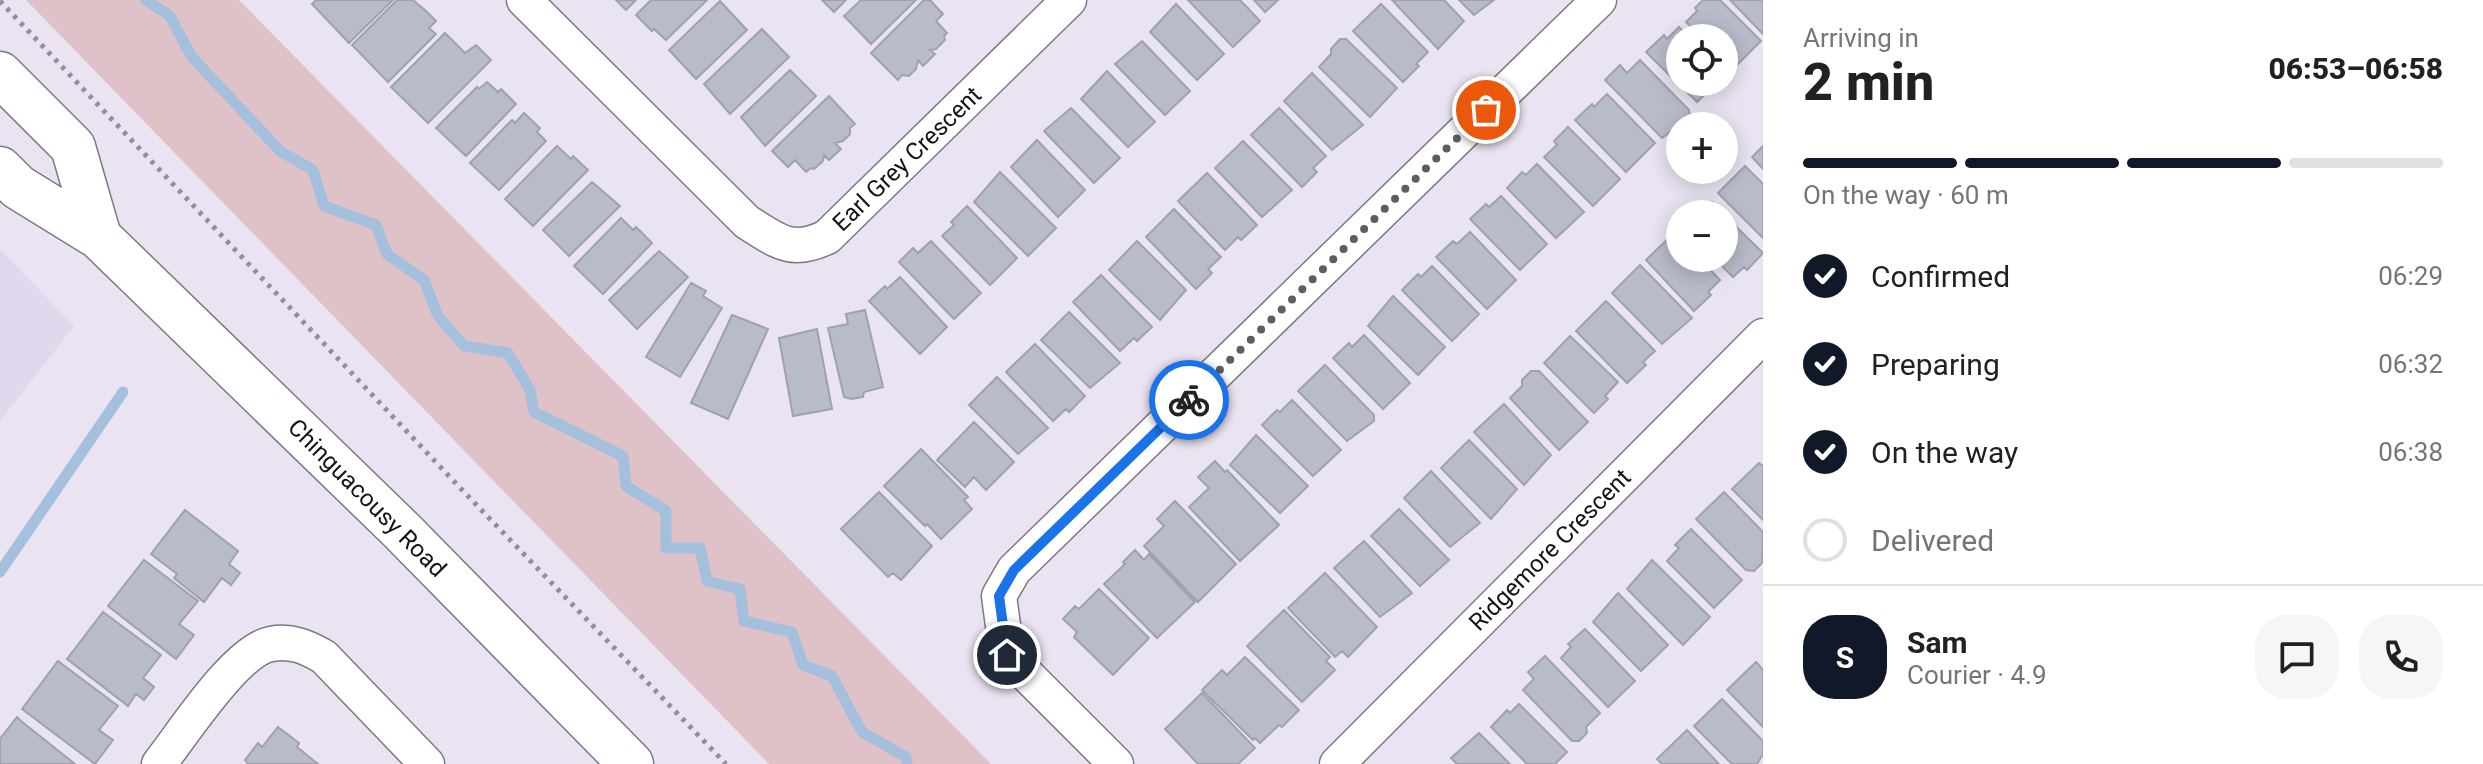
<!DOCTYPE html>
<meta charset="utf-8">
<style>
body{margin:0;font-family:Roboto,sans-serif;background:#f6f6f6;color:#202124;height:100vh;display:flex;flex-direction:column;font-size:30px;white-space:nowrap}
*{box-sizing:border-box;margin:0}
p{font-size:26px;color:#757577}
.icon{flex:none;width:44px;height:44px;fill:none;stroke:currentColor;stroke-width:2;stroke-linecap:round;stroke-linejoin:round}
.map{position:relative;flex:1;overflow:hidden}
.drawer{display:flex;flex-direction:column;background:#fff;width:720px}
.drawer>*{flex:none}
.buttons{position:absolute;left:1666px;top:24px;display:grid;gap:16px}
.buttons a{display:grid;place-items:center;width:72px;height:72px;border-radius:50%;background:#fff;box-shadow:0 4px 20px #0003;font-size:40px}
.pin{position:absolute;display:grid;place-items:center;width:68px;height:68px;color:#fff;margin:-34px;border:4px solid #fff;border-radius:50%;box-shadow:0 2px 8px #0007}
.courier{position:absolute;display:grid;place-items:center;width:80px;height:80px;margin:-40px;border:6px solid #1a73e8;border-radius:50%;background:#fff;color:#222;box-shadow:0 2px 10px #0007}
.headline em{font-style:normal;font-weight:800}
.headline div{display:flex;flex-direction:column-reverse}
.headline{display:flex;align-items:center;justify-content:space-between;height:136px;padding:0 40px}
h1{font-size:52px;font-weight:800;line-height:60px}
.bar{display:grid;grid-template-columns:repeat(4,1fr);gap:12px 8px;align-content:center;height:96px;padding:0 40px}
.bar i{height:10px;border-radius:6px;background:#e0e0e0}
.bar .current{background:#111827}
.bar p{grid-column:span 4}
.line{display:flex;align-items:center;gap:20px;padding:0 40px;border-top:2px solid #e0e0e0}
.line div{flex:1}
.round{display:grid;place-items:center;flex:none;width:84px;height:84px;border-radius:32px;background:#f6f6f6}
ol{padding:0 40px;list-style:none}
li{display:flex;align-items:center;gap:24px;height:88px}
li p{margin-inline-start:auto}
li .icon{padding:8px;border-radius:50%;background:#111827;color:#fff;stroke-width:4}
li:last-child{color:#757577}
li i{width:44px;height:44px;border:4px solid #e0e0e0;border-radius:50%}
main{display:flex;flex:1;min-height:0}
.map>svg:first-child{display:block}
.built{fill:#e1d8ed}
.green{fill:#dfc2c8}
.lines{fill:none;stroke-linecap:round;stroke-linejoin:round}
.stream{stroke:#a4c0dc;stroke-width:11}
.building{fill:#b8bbc9;stroke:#9fa1af;stroke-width:2}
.minor-casing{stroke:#7e7885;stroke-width:37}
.secondary-casing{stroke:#7e7885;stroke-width:47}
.path{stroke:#938f99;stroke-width:5;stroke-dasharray:4 6;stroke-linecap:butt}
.minor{stroke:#fff;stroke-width:34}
.secondary{stroke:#fff;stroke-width:44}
.done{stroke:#605c64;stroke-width:8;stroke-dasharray:0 14.4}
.route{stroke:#1a73e8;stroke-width:10}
.labels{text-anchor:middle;stroke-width:6;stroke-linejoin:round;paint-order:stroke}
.street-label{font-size:24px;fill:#151318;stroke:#fff}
</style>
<main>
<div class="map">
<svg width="1763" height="764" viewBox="0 0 1763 764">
<rect width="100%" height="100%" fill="#eae4f2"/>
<path class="built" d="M0,249L74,326L0,421Z"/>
<path class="green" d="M26,0H239L991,764H769Z"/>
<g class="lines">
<path class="stream" d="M146,0L170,16L191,56L280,151L313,170L324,206L376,225L387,254L424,280L438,316L464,346L508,353L530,390L534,412L623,456L626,486L666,511V548H700L707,581L740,589L744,621L792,632L803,665L832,676L862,732L906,757L907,764
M0,572L123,392"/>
</g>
<path class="building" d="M316,0H393L349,43L312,4Z
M397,0H413L426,11L436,21L429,28L436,34L388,82L352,45Z
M616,0H636L626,10Z
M651,0H707L666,40L654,29L652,31L636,15Z
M822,0H846L834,12Z
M861,0H916L871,44L844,16Z
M924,0H930L943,14L936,21L947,33L944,36L945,40L936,49L930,50L935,54L923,66L918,60L916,69L909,76L902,75L898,80L871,53Z
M1188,0H1240L1260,21L1233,47Z
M1254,0H1278L1265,12Z
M1392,0H1444L1464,21L1438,49Z
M1459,0H1494L1474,15Z
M1703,0H1720L1761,41L1733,69L1724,60V38H1702L1686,22L1697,11L1695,8Z
M1730,0H1763V34Z
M720,1L747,30L696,79L669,50Z
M1176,4L1224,54L1197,80L1150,32Z
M1381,4L1428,52L1416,64L1419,66L1403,82L1353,31Z
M1679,27L1689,38H1680V82H1718L1697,102L1646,52L1664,35L1667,39Z
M762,29L789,57L730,114L704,84Z
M445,33L465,53L476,45L491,60L428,123L391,87Z
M1340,39H1346L1397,88L1370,117L1319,67L1331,54V49Z
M1142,41L1190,91L1165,115L1115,64Z
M1640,60L1689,110L1690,117L1662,138L1605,80L1620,65L1627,73Z
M790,70L816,96L765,146L741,117Z
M1107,71L1155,122L1128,147L1081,99Z
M1312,73L1363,125L1332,150L1284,101Z
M487,82L498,92L501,89L516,104L466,156L436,128L477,87L479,89Z
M1607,94L1655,143L1626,172L1575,120L1592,104L1594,107Z
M829,96L855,124L850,128V134L843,141L835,143L841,149L829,160L824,155L823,161L814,169L811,168L806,172L795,160L788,167L772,151Z
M1071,108L1120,158L1094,183L1044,131Z
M1279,108L1326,156L1313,168L1317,172L1302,187L1251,135Z
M524,113L540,128L537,132L546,141L499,190L470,163L512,120L515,123Z
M1568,127L1620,179L1593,206L1544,157L1557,145L1554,141Z
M1037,140L1085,190L1058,217L1011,167Z
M1243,141L1292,190L1262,217L1215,168Z
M557,146L571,159L573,156L588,170L533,226L505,199Z
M1763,146V169L1752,157Z
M1537,164L1584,212L1556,238L1507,188L1522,172L1526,175Z
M1745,166L1763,184V238L1718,193Z
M1000,172L1056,228L1028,256L974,202Z
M1207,173L1257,225L1241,240L1238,237L1225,250L1178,201Z
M592,182L620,206L569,256L543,230Z
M1501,196L1547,244L1520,270L1470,219L1486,204L1489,207Z
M1712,202L1723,214H1700Z
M967,206L1017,258L990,285L942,236L954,225L951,222Z
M1174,209L1221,257L1208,269L1212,273L1196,289L1146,237Z
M1724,215L1763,253L1747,270L1744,267L1733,277L1714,258H1724Z
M621,218L633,230L636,227L652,243L603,294L574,266Z
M1470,232L1516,280L1487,309L1436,257L1453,241L1457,244Z
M1675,232L1680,238V258H1699L1720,280L1708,292L1711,295L1694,311L1646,260Z
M931,241L981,293L954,319L899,262L913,248L918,253Z
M1137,241L1186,290L1160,320L1109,270Z
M659,251L688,277L637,329L609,300Z
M1640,265L1692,318L1662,344L1612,293Z
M1432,266L1479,314L1452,341L1402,290L1418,274L1421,277Z
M1101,275L1152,327L1137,341L1134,338L1120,351L1073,302Z
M900,277L947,327L920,354L869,301L885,286L887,289Z
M691,283L706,291L703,296L722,308L680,377L646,357Z
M1393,296L1445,347L1418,375L1368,326Z
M1606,301L1655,351L1643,362L1646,365L1627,383L1576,331Z
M865,310L883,387L864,392L863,397L851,399L844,397L828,328L848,324L846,314Z
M1069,312L1120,363L1090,388L1041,340Z
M732,315L768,329L728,419L691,403Z
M817,329L832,409L793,416L779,338Z
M1364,335L1410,383L1383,409L1333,358L1349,343L1352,347Z
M1570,336L1618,382L1605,396L1608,399L1594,413L1544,363Z
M1035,344L1085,396L1069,412L1066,409L1053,421L1006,372Z
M1325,365L1374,415V421L1347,441L1298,391Z
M1531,371H1539L1588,422L1559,450L1510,398L1522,386V380Z
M997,377L1048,428L1018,454L969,405Z
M1292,400L1341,450L1313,476L1262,425L1277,410L1280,412Z
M1504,404L1551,455L1524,485L1474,432Z
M974,422L1014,462L986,490L974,477L965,487L937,460Z
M1256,435L1308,486L1280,513L1230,465Z
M1469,440L1517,489L1491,519L1441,468Z
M921,449L968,497L964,500L972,509L941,539L927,524L925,526L884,486Z
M1215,461L1225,472L1227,470L1279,525L1240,561L1189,507L1209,488L1198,477Z
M1759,463L1763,466V520L1732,489Z
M1431,471L1480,523L1450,547L1404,498Z
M879,492L932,546L901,580L893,573L888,577L841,529Z
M1724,492L1763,532L1762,563L1754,571L1746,570L1696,519Z
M1175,501L1236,564L1198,602L1144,546L1164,526L1157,519Z
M1399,509L1449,560L1420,586L1371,536Z
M185,510L238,551L229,564L240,573L231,585L222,578L204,602L174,578L177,574L151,554Z
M1691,529L1742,580L1714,608L1667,561L1679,548L1675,545Z
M1364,541L1412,593L1380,617L1334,568Z
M1135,550L1144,560L1149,554L1195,602L1157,638L1104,584L1125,564L1123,562Z
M144,560L198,601L179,624L194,635L176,659L108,606Z
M1652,560L1710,617L1683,645L1627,589Z
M1325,573L1377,627L1348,657L1342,651L1335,657L1288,608Z
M1099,589L1149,638L1113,675L1074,637L1077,632L1063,619L1075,606L1079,609Z
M1618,593L1668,645L1641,671L1593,622Z
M1284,610L1330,657L1326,661L1335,670L1302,702L1247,646Z
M103,612L161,655L143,678L154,687L144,700L136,694L128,706L67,659Z
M1585,629L1635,681L1608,707L1561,658L1571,647L1568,644Z
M1545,656L1600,713L1586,727L1587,733L1579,741H1572L1523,690L1534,679L1528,672Z
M1245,657L1299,710L1282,727L1279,725L1260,743L1255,738L1253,740L1202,690L1222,670L1227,675Z
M58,661L118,706L99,730L113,740L95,764L22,709Z
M1756,662L1763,670V727L1727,690Z
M1202,693L1255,748L1238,764H1198L1165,729Z
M1722,699L1763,741V754L1757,764H1732L1694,726Z
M1519,704L1567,752L1555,764H1527L1491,727L1507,710L1510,713Z
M17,717L21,721L75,764H0V739Z
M278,727L299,743L297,747L318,764H248L245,760L258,743L262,747Z
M1687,730L1719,764H1662L1657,759Z
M1479,733L1510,764H1457L1451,758Z"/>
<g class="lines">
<defs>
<path id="minor" d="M524,0L747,222C779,242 791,254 827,237L1069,0
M159,764C182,735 236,650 271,644C291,640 307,647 324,657L427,764
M1116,764L1007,655L999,596L1014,570L1599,0
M1337,764L1763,336"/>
<path id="secondary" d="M0,74L73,147L99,237
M0,169L18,187L99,237L402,531L631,764"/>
</defs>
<use href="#minor" class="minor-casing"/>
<use href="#secondary" class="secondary-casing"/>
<path class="path" d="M0,1L465,493L726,764"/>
<use href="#minor" class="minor"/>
<use href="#secondary" class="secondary"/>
</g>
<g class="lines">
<path class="done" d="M1189,400L1486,110"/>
<path class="route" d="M1007,655L999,596L1014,570L1189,400"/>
</g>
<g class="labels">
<g class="street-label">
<text transform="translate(907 159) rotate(-44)" y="8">Earl Grey Crescent</text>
<text transform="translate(367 498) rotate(45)" y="8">Chinguacousy Road</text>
<text transform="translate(1550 550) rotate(-45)" y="8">Ridgemore Crescent</text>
</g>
</g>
</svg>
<div class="buttons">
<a><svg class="icon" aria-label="locate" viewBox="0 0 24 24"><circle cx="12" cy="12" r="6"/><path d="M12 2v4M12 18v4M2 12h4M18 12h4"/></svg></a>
<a>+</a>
<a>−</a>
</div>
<div class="pin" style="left:1486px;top:110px;background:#ea580c"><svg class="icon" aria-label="bag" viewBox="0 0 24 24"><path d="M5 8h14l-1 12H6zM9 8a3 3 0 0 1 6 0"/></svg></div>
<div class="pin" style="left:1007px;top:655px;background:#1f2937"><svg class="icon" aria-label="home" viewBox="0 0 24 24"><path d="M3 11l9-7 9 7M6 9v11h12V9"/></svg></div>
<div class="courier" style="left:1189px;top:400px"><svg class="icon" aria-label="bike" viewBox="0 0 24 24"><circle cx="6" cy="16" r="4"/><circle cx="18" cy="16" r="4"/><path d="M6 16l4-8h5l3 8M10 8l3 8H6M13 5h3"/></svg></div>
</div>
<section class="drawer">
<div class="headline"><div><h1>2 min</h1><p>Arriving in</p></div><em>06:53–06:58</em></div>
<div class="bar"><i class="current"></i><i class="current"></i><i class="current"></i><i></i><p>On the way · 60 m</p></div>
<ol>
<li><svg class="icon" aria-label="check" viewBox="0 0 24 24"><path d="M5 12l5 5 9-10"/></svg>Confirmed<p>06:29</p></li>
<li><svg class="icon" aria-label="check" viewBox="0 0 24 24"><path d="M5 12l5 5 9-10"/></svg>Preparing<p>06:32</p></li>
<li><svg class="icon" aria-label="check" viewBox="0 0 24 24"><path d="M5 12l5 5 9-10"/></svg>On the way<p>06:38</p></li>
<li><i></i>Delivered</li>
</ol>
<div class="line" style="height:144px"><b class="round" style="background:#111827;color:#fff">S</b><div><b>Sam</b><p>Courier · 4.9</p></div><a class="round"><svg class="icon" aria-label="chat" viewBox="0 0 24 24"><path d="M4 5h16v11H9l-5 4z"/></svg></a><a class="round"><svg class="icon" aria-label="phone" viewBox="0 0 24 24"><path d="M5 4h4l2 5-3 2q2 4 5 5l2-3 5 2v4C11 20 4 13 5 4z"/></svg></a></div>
</section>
</main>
